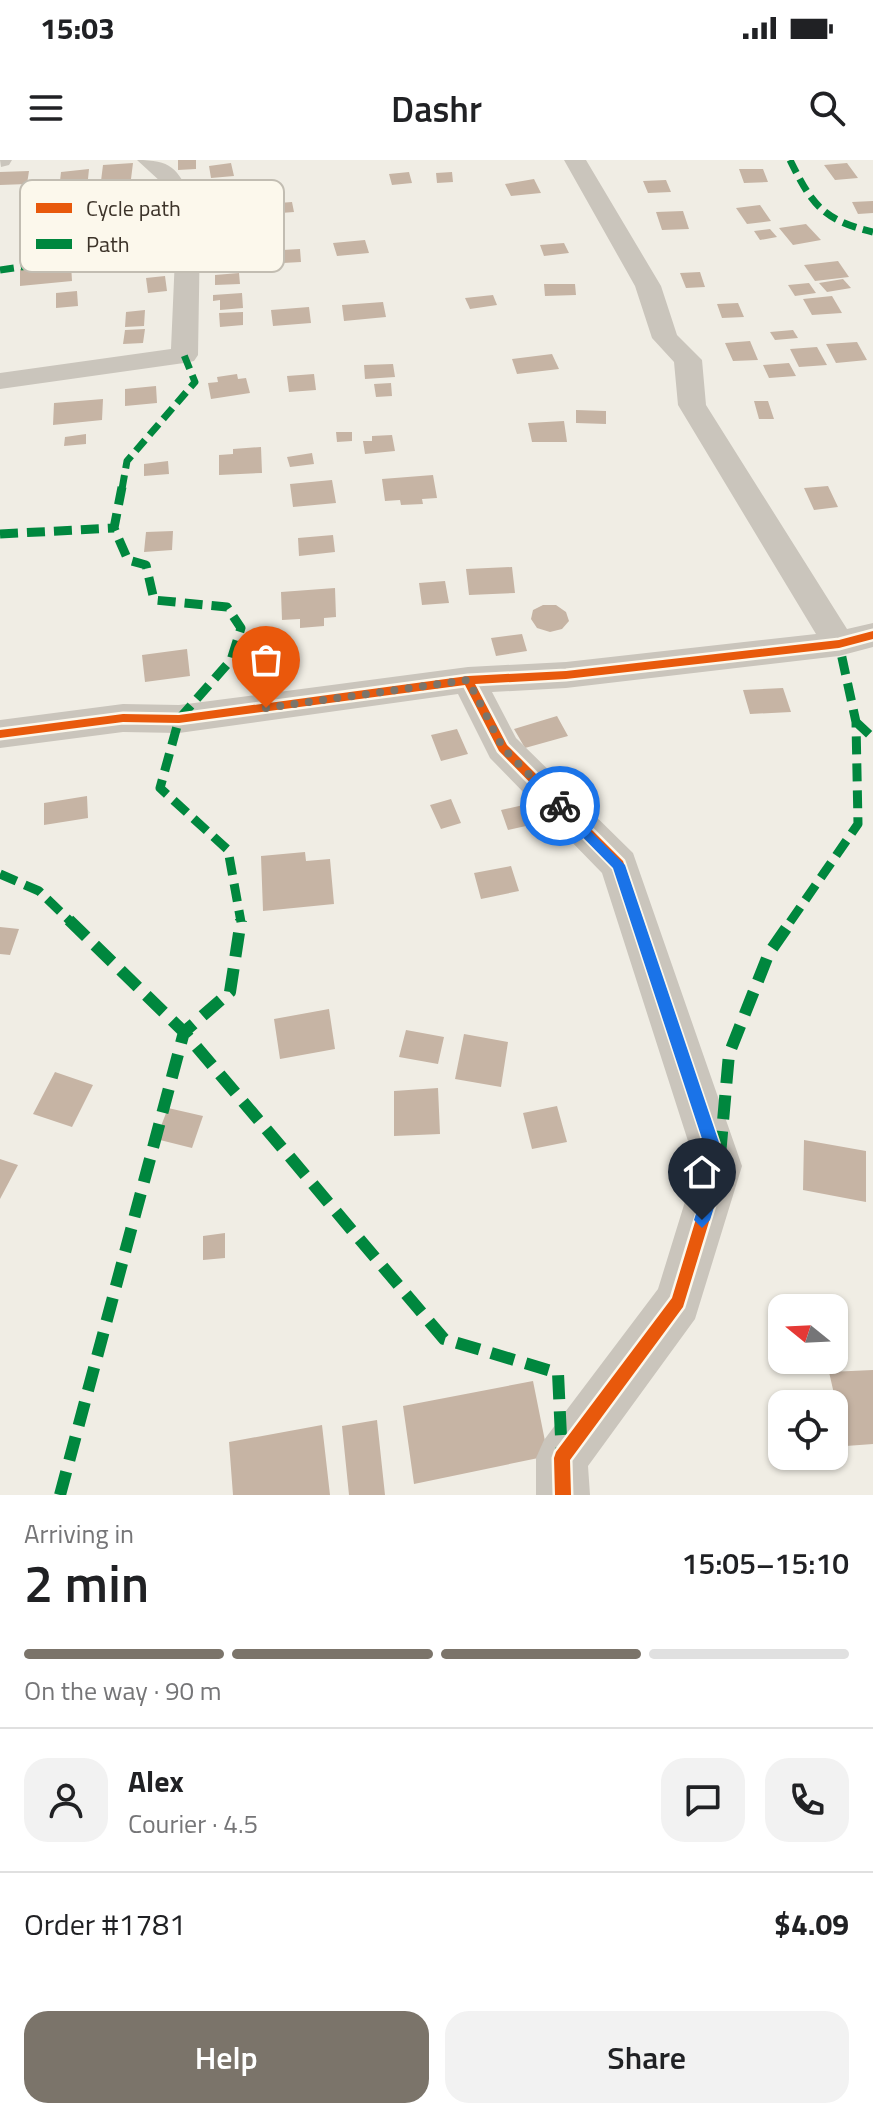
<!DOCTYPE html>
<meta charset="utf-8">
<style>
body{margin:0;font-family:"Titillium Web",sans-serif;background:#f2f2f2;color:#202124;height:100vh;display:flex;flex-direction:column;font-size:30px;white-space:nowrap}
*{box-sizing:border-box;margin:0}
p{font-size:26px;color:#757577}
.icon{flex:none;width:44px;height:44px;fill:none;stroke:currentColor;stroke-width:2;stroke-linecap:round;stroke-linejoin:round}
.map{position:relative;height:1335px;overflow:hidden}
.drawer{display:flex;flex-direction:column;background:#fff;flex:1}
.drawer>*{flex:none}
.needle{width:52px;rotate:288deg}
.buttons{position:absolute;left:768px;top:1134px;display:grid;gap:16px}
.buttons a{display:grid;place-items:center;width:80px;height:80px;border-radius:16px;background:#fff;box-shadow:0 2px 6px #0004;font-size:40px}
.pin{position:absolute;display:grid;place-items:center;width:68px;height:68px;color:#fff;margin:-82px -34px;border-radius:50% 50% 50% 0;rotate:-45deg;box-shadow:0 0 8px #0007}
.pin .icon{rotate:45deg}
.courier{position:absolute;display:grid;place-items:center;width:80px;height:80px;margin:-40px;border:6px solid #1a73e8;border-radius:50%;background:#fff;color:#222;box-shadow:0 2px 10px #0007}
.overview em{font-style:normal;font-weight:600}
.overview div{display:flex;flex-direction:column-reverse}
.overview{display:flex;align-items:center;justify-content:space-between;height:136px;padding:0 24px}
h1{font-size:52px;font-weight:600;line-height:60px}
.bar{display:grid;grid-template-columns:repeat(4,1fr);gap:12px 8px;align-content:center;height:96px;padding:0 24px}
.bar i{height:10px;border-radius:6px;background:#e0e0e0}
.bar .current{background:#7b746a}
.bar p{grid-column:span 4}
.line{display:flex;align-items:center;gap:20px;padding:0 24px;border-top:2px solid #e0e0e0}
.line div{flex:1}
.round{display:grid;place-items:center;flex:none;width:84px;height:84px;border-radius:24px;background:#f2f2f2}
.cta{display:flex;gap:16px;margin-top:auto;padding:16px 24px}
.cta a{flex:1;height:92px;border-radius:24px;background:#7b746a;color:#fff;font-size:32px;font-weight:600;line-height:92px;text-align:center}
.cta a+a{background:#f2f2f2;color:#202124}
.status{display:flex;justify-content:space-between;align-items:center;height:56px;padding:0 40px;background:#fff;direction:ltr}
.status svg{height:22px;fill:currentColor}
header{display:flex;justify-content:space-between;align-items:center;height:104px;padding:0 24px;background:#fff;font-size:36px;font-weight:600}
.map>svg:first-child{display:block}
.building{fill:#c6b4a4}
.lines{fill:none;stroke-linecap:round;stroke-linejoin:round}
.minor{fill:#cac5bc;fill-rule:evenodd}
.quiet-far2{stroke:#00873e;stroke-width:7;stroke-dasharray:14 7;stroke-linecap:butt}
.quiet-far1{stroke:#00873e;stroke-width:9;stroke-dasharray:18 9;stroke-linecap:butt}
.quiet{stroke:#00873e;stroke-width:12;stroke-dasharray:24 12;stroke-linecap:butt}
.cycleway-casing{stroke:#fcf8ec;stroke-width:5}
.cycleway{fill:#e8590c;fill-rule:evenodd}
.route{fill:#1a73e8}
.done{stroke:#7b746a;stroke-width:8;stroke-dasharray:0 14.4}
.key{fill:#fcf8ec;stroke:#c2bdb2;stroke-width:2}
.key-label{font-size:22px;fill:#3c3329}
</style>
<div class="status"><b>15:03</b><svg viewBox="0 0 49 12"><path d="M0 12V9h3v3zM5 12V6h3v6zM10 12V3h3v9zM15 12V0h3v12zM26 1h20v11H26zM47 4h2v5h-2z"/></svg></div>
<header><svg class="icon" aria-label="menu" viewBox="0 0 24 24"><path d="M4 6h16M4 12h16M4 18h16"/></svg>Dashr<svg class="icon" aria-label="search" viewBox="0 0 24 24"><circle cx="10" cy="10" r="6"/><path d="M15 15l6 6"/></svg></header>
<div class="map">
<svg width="873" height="1335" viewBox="0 0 873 1335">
<rect width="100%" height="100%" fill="#f0ede4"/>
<path class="building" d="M178,0H196V9L178,10Z
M133,3L131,19L101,21L103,5Z
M231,3L234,16L211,18L209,6Z
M847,3L858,18L835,20L824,5Z
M89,9L88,19L60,21L61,12Z
M739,9H763L768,22L744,23Z
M29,11L27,24L0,25V12Z
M409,12L412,23L392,25L389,14Z
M452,12L453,22L437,23L436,13Z
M534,19L541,33L511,36L505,24Z
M666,20L671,32L648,33L643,21Z
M873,41V53L858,54L852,42Z
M292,42L294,52L267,54L265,44Z
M760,45L771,61L747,64L736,48Z
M683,51L689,69L662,70L656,52Z
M806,64L821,80L793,85L779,68Z
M770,69L777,77L760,80L754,71Z
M365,80L369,93L337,96L333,83Z
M564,83L569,93L544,96L540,85Z
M300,89L301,102L265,104V91Z
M838,101L849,117L815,121L804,105Z
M71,104L72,121L20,126V109Z
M700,112L705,127L686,128L680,113Z
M239,113L240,124L215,125V115Z
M165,116L167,131L148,133L146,118Z
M843,119L851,128L827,132L819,123Z
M809,123L816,133L795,136L788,125Z
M544,124H575L576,135L545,136Z
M77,131L78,146L56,148V133Z
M242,133L243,148L220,150V140L213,141V135Z
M493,135L497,145L470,149L465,138Z
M832,136L842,153L812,155L803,139Z
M383,142L386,157L344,161L342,145Z
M738,143L744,157L722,158L717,144Z
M309,147L311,163L273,166L271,150Z
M145,150L144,166L125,167L126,152Z
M243,152V165L220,167L219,153Z
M145,169L143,183L123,184L125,170Z
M793,170L798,178L775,180L770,172Z
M750,181L758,200L733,201L725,183Z
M857,182L867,200L836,203L826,184Z
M817,187L827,205L799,207L790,189Z
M552,194L559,209L517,214L512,199Z
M789,203L796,216L769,218L763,205Z
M393,204L395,217L365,219L364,205Z
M237,214L238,219L246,218L250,233L211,239L208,223L218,222L217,217Z
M314,214L316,230L289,232L287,216Z
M391,223L392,236L376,237L374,224Z
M156,226L157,243L125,246V229Z
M103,239L102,260L53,265L54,243Z
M754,241H768L774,259H759Z
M576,250L606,251V264L576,263Z
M564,261L567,282H532L528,263Z
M336,272H352V281L337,282Z
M86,274V284L64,286L65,277Z
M392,275L395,291L365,294L363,281H372V276Z
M261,287L262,313L219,315V295L233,294V289Z
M312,293L314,304L290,307L287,297Z
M168,301L169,314L144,316V304Z
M433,315L437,338L422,339L423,344L401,345L400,340L385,341L382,319Z
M332,320L336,343L293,347L290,324Z
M828,326L838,347L814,350L804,328Z
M173,371L172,390L144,392L146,372Z
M333,375L335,392L299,396L298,378Z
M512,407L515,433L469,435L466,409Z
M445,421L449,443L422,445L419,423Z
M335,428L336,457L324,458V466L300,468V459L282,460L281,432Z
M543,445H556L566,452L569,461L562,469L550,472L537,468L531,459L533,450Z
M522,474L527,491L496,496L491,478Z
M187,489L190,516L145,522L142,495Z
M783,528L791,552L750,554L743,530Z
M557,556L568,576L525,588L514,569Z
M457,569L468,594L441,601L431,575Z
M87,636L88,658L44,665V643Z
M451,639L461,663L441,669L430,645Z
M537,642L544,662L508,670L501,650Z
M305,692L306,701L330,699L334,744L263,751L261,696Z
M511,706L519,731L481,739L474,713Z
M0,767L19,769L10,795L0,794Z
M329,849L335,889L280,899L274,859Z
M406,870L444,877L438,904L399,897Z
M464,874L508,882L501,927L455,919Z
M55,912L93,925L72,967L33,954Z
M438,928L440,974L394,976V931Z
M557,946L567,982L532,989L523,953Z
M168,948L203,956L192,988L156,979Z
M804,980L866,991V1042L803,1030Z
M0,999L18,1005L0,1039Z
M225,1073V1098L203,1100V1076Z
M873,1210V1284L846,1286L829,1212Z
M533,1221L548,1296L414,1324L403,1246Z
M377,1260L385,1335H349L342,1266Z
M322,1265L330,1335H233L229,1282Z"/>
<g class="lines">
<path class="minor" d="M0,0H12L9,5L1,7Z
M137,0C171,0 177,8 192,38L185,54L200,73L198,195L194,201L184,203L0,229V213L171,189L176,74L161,55L168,38L161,22Z
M564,0H586L661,126L677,175L702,200L706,245L847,469L873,463V487L839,496L566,528L492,532L516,578L633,693L742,1006L695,1159L588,1306L590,1335H536V1298L544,1280L658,1129L696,1006L602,713L490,598L458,534L179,573L123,572L0,588V560L123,544L179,545L468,507L566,502L816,474L678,245L674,202L652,178L635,126Z"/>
<path class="quiet-far2" d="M790,0C812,45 823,60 873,72
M0,110L107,95L188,73
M122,329L127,301L195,222L184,195"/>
<path class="quiet-far1" d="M122,327L114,368L128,400L146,405L154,440L227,447L241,468L231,500L179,559L160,628L228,690L241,762
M0,374L114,368
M856,562L873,578
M0,714L39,731L71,762
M790,762L858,664L856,562L839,484"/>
<path class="quiet" d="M69,760L184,872L444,1179L558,1213L562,1298
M720,995L729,894L769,793L792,760
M60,1335L184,872L230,832L241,760"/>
<defs>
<path id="cycleway" d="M873,471V479L839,488L566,519L475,524L507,585L623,701L726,1006L683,1147L570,1300L571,1335H555L554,1298L556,1292L672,1138L712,1006L614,708L499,591L465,525L179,563L123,562L0,578V570L123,554L179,555L468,516L566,511L839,480Z"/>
</defs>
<use href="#cycleway" class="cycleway-casing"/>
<use href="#cycleway" class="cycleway"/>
</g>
<path class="route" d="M560,641L625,705L727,1006L710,1060L702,1068L694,1060L711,1006L613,708L556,650L554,646Z"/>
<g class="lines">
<path class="done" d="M266,548L468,520L503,588L560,646"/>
</g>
<rect x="20" y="20" width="264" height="92" rx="12" class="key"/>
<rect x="36" y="43" width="36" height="10" fill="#e8590c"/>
<rect x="36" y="79" width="36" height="10" fill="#00873e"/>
<g class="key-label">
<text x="86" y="56">Cycle path</text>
<text x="86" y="92">Path</text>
</g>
</svg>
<div class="buttons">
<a><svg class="needle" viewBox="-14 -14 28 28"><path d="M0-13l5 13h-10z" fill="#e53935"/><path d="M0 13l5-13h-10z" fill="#757577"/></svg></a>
<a><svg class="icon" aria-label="locate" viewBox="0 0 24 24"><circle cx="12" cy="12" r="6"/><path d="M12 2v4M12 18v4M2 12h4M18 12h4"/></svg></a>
</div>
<div class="pin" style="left:266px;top:548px;background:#ea580c"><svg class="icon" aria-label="bag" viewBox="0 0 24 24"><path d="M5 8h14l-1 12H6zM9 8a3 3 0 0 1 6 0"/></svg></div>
<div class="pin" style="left:702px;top:1060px;background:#1f2937"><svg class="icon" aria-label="home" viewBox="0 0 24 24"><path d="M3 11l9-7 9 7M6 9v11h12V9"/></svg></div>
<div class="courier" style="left:560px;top:646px"><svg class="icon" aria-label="bike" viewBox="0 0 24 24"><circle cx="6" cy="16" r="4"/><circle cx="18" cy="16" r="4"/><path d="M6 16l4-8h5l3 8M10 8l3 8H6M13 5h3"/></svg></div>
</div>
<section class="drawer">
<div class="overview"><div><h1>2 min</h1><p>Arriving in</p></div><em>15:05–15:10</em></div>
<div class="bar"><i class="current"></i><i class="current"></i><i class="current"></i><i></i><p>On the way · 90 m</p></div>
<div class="line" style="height:144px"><a class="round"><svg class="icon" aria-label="person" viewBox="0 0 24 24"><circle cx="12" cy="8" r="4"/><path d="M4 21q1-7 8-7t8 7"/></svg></a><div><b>Alex</b><p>Courier · 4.5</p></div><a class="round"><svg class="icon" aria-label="chat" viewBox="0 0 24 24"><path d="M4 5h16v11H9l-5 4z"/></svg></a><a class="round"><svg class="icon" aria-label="phone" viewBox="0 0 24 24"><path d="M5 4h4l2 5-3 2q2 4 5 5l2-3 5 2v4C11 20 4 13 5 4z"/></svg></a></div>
<div class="line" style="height:104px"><div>Order #1781</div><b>$4.09</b></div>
<div class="cta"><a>Help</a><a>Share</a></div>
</section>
